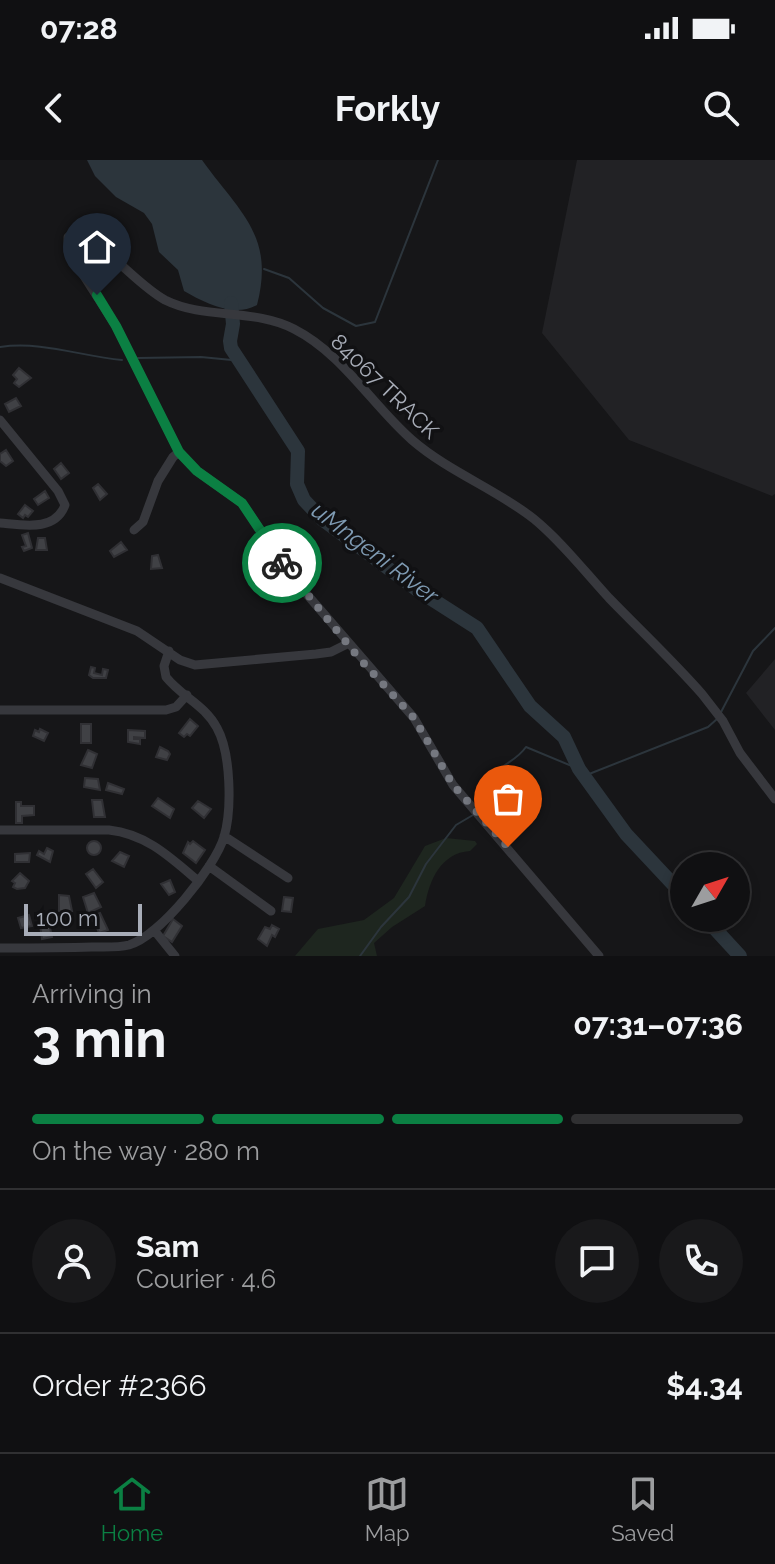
<!DOCTYPE html>
<meta charset="utf-8">
<style>
body{margin:0;font-family:Raleway,sans-serif;background:#19191b;color:#f1f3f6;height:100vh;display:flex;flex-direction:column;font-size:30px;white-space:nowrap}
*{box-sizing:border-box;margin:0}
p{font-size:26px;color:#9c9d9f}
.icon{flex:none;width:44px;height:44px;fill:none;stroke:currentColor;stroke-width:2;stroke-linecap:round;stroke-linejoin:round}
.map{position:relative;height:796px;overflow:hidden}
.drawer{display:flex;flex-direction:column;background:#101012;flex:1}
.drawer>*{flex:none}
.needle{width:52px;rotate:51deg}
.buttons{position:absolute;left:670px;top:692px;display:grid;gap:16px}
.buttons a{display:grid;place-items:center;width:80px;height:80px;border-radius:50%;background:#101012;box-shadow:0 4px 12px #0003,0 0 0 2px #303032;font-size:40px}
.scale{position:absolute;left:24px;bottom:20px;width:118px;box-sizing:border-box;padding-left:8px;border:4px solid #a8adb8;border-top:0;font-size:22px;line-height:28px;white-space:nowrap;color:#a8adb8;-webkit-text-stroke:6px #111113;paint-order:stroke}
.pin{position:absolute;display:grid;place-items:center;width:68px;height:68px;color:#fff;margin:-82px -34px;border-radius:50% 50% 50% 0;rotate:-45deg;box-shadow:0 0 8px #0007}
.pin .icon{rotate:45deg}
.courier{position:absolute;display:grid;place-items:center;width:80px;height:80px;margin:-40px;border:6px solid #0b8043;border-radius:50%;background:#fff;color:#222;box-shadow:0 2px 10px #0007}
.summary em{font-style:normal;font-weight:700}
.summary div{display:flex;flex-direction:column-reverse}
.summary{display:flex;align-items:center;justify-content:space-between;height:136px;padding:0 32px}
h1{font-size:52px;font-weight:700;line-height:60px}
.bar{display:grid;grid-template-columns:repeat(4,1fr);gap:12px 8px;align-content:center;height:96px;padding:0 32px}
.bar i{height:10px;border-radius:6px;background:#303032}
.bar .active{background:#0b8043}
.bar p{grid-column:span 4}
.line{display:flex;align-items:center;gap:20px;padding:0 32px;border-top:2px solid #303032}
.line div{flex:1}
.round{display:grid;place-items:center;flex:none;width:84px;height:84px;border-radius:42px;background:#19191b}
.status{display:flex;justify-content:space-between;align-items:center;height:56px;padding:0 40px;background:#101012;direction:ltr}
.status svg{height:22px;fill:currentColor}
header{display:flex;justify-content:space-between;align-items:center;height:104px;padding:0 32px;background:#101012;font-size:36px;font-weight:700}
.tabs{display:flex;justify-content:space-around;align-items:center;height:112px;border-top:2px solid #303032;background:#101012;font-size:22px;color:#9c9d9f}
.tabs a{display:grid;justify-items:center;gap:4px}
.tabs .active{color:#0b8043}
.map>svg:first-child{display:block}
.built{fill:#222225}
.green{fill:#1e261f}
.water{fill:#2c353c}
.lines{fill:none;stroke-linecap:round;stroke-linejoin:round}
.stream{stroke:#2c353c;stroke-width:2}
.river{stroke:#2c353c;stroke-width:14}
.building{fill:#404145;stroke:#303034;stroke-width:2}
.minor{stroke:#37383d;stroke-width:9}
.done{stroke:#757880;stroke-width:8;stroke-dasharray:0 14.4}
.route{stroke:#0b8043;stroke-width:10}
.labels{text-anchor:middle;stroke-width:7;stroke-linejoin:round;paint-order:stroke}
.street-label{font-size:22px;fill:#a8adb8;stroke:#111113}
.water-label{font-size:24px;font-style:italic;fill:#7f9bb3;stroke:#111113}
</style>
<div class="status"><b>07:28</b><svg viewBox="0 0 49 12"><path d="M0 12V9h3v3zM5 12V6h3v6zM10 12V3h3v9zM15 12V0h3v12zM26 1h20v11H26zM47 4h2v5h-2z"/></svg></div>
<header><svg class="icon" aria-label="back" viewBox="0 0 24 24"><path d="M15 5l-7 7 7 7"/></svg>Forkly<svg class="icon" aria-label="search" viewBox="0 0 24 24"><circle cx="10" cy="10" r="6"/><path d="M15 15l6 6"/></svg></header>
<div class="map">
<svg width="775" height="796" viewBox="0 0 775 796">
<rect width="100%" height="100%" fill="#161618"/>
<path class="built" d="M577,0H775V334L772,336L629,280L542,173Z
M775,499V570L746,533Z"/>
<path class="green" d="M446,678L475,681L477,684L470,691C441,693 429,720 425,746L392,767L374,783L377,796H295L318,769L364,760L394,738L425,686Z"/>
<path class="water" d="M87,0H202C240,53 275,75 257,145C234,158 205,143 184,131L178,110L159,92L152,64L144,53L116,37L95,16Z"/>
<g class="lines">
<path class="stream" d="M264,109L289,118L323,148L356,166L375,162L438,0
M0,187C42,181 80,196 122,200
M138,198L201,197L242,201
M720,554L753,491L775,468
M584,616L708,567L717,559
M481,645C485,635 487,622 495,614C505,602 516,601 526,587L579,609
M360,796L381,767L409,737L426,704L456,665L473,655"/>
<path class="river" d="M231,143L233,164L230,181L231,188L298,291L297,324L304,340L323,360L416,429L477,468L530,546L564,577L579,609L626,674L684,736
M705,758L740,796"/>
</g>
<path class="building" d="M19,208L31,218L19,227L14,223L17,219L13,215Z
M16,238L21,246L9,252L5,244Z
M6,290L13,301L6,306L0,301V294Z
M61,303L69,313L61,319L54,309Z
M98,324L107,334L100,340L93,328Z
M45,331L49,338L38,345L34,339Z
M25,345L33,351L28,357L25,355L23,358L18,354Z
M28,373L32,388L24,391L22,387L26,386L22,375Z
M38,378H45L47,390H36Z
M121,382L127,390L114,397L110,391Z
M158,395L162,408L151,409L152,396Z
M91,507L95,508L94,513L102,515L103,509L108,510L106,518H93L89,515Z
M190,559L198,566L190,576L187,574L184,577L179,573Z
M81,564H91V583H81Z
M40,569L48,573L44,581L33,576L35,570L39,572Z
M128,570L145,571V578L134,577V579H140V584L128,582Z
M160,587L168,591L170,594L167,600L156,597Z
M88,590L97,594L92,608L81,605Z
M85,618L98,619L100,630L84,627Z
M108,623L124,629L122,634L106,630Z
M158,638L174,649L170,658L152,646Z
M92,640H102L105,657H94Z
M198,641L211,649L204,658L192,648Z
M16,642H21V646H34V655L22,656V663H16Z
M193,681L205,690L196,703L183,693L188,682L190,684Z
M87 688a7 7 0 1 1 14 0a7 7 0 1 1-14 0Z
M47,688L53,691L50,702L37,695L39,691L44,694Z
M120,692L129,696L124,707L112,701Z
M30,693L29,702H15V694Z
M93,709L103,722L96,728L86,714Z
M20,713L29,721L25,728L17,729L13,727L15,723L12,721Z
M170,720L175,732L169,735L161,724Z
M94,733L101,747L88,753L83,737Z
M59,735L69,736L72,751H59Z
M284,737L293,738L291,752L282,751Z
M100,753L108,770L99,773L94,760L92,761L90,757Z
M29,755L32,766L21,768L18,758Z
M173,759L182,766L172,782L163,776Z
M49,763L52,777L42,779L40,765Z
M272,765L279,769L275,777L272,775L267,786L258,779L265,767L270,769Z"/>
<g class="lines">
<path class="minor" d="M0,260L58,331L65,345C55,372 23,365 0,363
M134,370L143,362L158,321L173,297L179,292
M0,418L137,471L180,500L195,505L316,494L331,492L347,484
M0,550H166L176,547L187,535
M0,670H109C146,674 170,697 197,720
M224,676L288,718
M209,706L271,751
M154,770L175,796
M0,788C31,788 61,788 92,787C104,787 117,788 129,785C160,776 215,707 224,677C232,650 231,593 217,568C205,545 182,537 166,517L164,506L169,491
M599,796L453,625L414,558L291,416L242,343L197,311L179,292L116,166L68,91V77L72,74C106,82 134,123 165,140C205,160 254,148 294,169C343,194 372,245 412,280C449,312 496,329 534,359C562,382 585,412 609,438C640,470 672,500 702,534L723,561L740,593L775,639"/>
</g>
<g class="lines">
<path class="done" d="M282,403L359,498L414,558L453,625L508,687"/>
<path class="route" d="M97,135L116,166L179,292L197,311L242,343L282,403"/>
</g>
<g class="labels">
<g class="street-label">
<text transform="translate(385 226) rotate(44)" y="8">84067 TRACK</text>
</g>
<g class="water-label">
<text transform="translate(375 393) rotate(37)" y="8">uMngeni River</text>
</g>
</g>
</svg>
<div class="buttons">
<a><svg class="needle" viewBox="-14 -14 28 28"><path d="M0-13l5 13h-10z" fill="#e53935"/><path d="M0 13l5-13h-10z" fill="#9c9d9f"/></svg></a>
</div>
<div class="scale">100 m</div>
<div class="pin" style="left:508px;top:687px;background:#ea580c"><svg class="icon" aria-label="bag" viewBox="0 0 24 24"><path d="M5 8h14l-1 12H6zM9 8a3 3 0 0 1 6 0"/></svg></div>
<div class="pin" style="left:97px;top:135px;background:#1f2937"><svg class="icon" aria-label="home" viewBox="0 0 24 24"><path d="M3 11l9-7 9 7M6 9v11h12V9"/></svg></div>
<div class="courier" style="left:282px;top:403px"><svg class="icon" aria-label="bike" viewBox="0 0 24 24"><circle cx="6" cy="16" r="4"/><circle cx="18" cy="16" r="4"/><path d="M6 16l4-8h5l3 8M10 8l3 8H6M13 5h3"/></svg></div>
</div>
<section class="drawer">
<div class="summary"><div><h1>3 min</h1><p>Arriving in</p></div><em>07:31–07:36</em></div>
<div class="bar"><i class="active"></i><i class="active"></i><i class="active"></i><i></i><p>On the way · 280 m</p></div>
<div class="line" style="height:144px"><a class="round"><svg class="icon" aria-label="person" viewBox="0 0 24 24"><circle cx="12" cy="8" r="4"/><path d="M4 21q1-7 8-7t8 7"/></svg></a><div><b>Sam</b><p>Courier · 4.6</p></div><a class="round"><svg class="icon" aria-label="chat" viewBox="0 0 24 24"><path d="M4 5h16v11H9l-5 4z"/></svg></a><a class="round"><svg class="icon" aria-label="phone" viewBox="0 0 24 24"><path d="M5 4h4l2 5-3 2q2 4 5 5l2-3 5 2v4C11 20 4 13 5 4z"/></svg></a></div>
<div class="line" style="height:104px"><div>Order #2366</div><b>$4.34</b></div>
</section>
<nav class="tabs">
<a class="active"><svg class="icon" aria-label="home" viewBox="0 0 24 24"><path d="M3 11l9-7 9 7M6 9v11h12V9"/></svg>Home</a>
<a><svg class="icon" aria-label="map" viewBox="0 0 24 24"><path d="M3 6l6-2 6 2 6-2v14l-6 2-6-2-6 2zM9 4v14M15 6v14"/></svg>Map</a>
<a><svg class="icon" aria-label="saved" viewBox="0 0 24 24"><path d="M7 4h10v16l-5-4-5 4z"/></svg>Saved</a>
</nav>
